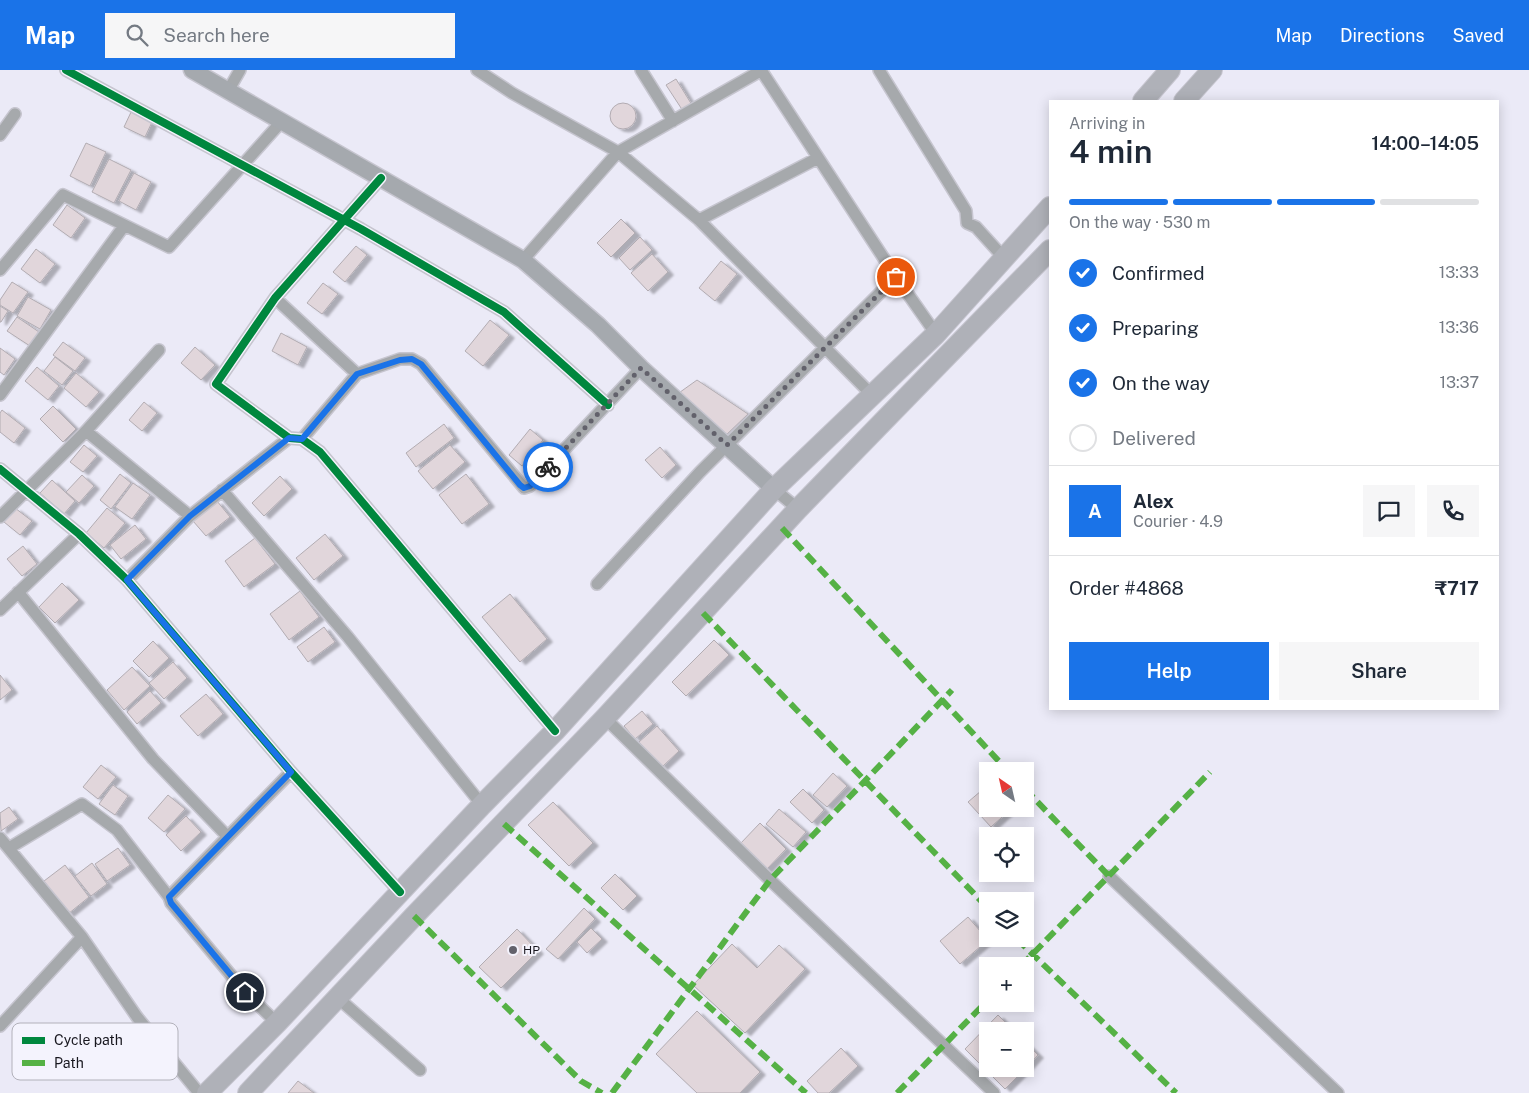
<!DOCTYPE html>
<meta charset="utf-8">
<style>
body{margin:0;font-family:"Public Sans",sans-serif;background:#f6f6f7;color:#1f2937;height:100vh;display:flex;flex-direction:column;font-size:19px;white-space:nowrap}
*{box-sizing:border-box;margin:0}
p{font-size:16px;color:#747a83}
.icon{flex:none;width:28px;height:28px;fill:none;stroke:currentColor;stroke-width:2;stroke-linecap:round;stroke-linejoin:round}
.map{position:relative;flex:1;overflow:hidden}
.sheet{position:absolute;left:1049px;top:30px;width:450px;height:610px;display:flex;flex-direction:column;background:#fff;border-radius:0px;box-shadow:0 2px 12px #0003}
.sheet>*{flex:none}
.needle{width:32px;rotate:326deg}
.tools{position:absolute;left:979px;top:692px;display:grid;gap:10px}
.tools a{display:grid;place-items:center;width:55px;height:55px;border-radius:0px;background:#fff;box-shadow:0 2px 12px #0003;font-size:25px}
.pin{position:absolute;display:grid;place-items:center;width:42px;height:42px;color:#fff;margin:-21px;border:2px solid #fff;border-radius:50%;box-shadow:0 1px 5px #0007}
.courier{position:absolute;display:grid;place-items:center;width:50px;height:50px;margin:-25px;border:4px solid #1a73e8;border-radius:50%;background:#fff;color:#222;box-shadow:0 1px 6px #0007}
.head em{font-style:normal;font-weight:600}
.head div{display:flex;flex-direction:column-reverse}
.head{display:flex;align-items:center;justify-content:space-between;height:85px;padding:0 20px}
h1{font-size:32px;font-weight:600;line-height:38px}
.bar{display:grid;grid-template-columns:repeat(4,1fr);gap:8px 5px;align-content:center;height:60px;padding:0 20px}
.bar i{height:6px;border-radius:4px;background:#e0e1e3}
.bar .on{background:#1a73e8}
.bar p{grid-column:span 4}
.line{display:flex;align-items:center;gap:12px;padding:0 20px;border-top:1px solid #e0e1e3}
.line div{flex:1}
.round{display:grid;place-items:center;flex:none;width:52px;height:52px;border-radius:0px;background:#f6f6f7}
ol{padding:0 20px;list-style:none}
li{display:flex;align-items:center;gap:15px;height:55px}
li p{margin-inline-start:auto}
li .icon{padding:5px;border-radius:50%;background:#1a73e8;color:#fff;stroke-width:4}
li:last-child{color:#747a83}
li i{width:28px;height:28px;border:2px solid #e0e1e3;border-radius:50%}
.primary-button{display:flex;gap:10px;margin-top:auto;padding:10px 20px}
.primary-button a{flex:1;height:58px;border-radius:0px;background:#1a73e8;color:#fff;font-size:20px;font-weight:600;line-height:58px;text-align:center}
.primary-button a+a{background:#f6f6f7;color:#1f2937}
header{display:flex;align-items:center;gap:30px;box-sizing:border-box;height:70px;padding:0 25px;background:#1a73e8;color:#fff}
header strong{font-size:24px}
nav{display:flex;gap:28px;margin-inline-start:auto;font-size:18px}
.search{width:350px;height:45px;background:#f6f6f7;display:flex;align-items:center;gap:12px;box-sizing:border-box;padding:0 18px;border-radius:0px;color:#747a83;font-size:19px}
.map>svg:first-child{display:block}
.building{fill:#e1d6db;stroke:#b2acb2;filter:url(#shadow)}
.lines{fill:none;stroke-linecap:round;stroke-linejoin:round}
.street-casing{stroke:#c6c5cf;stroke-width:14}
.secondary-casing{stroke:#c6c5cf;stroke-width:19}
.highway-casing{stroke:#c6c5cf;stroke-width:22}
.street{stroke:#a6a9ac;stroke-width:11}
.secondary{stroke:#a5a9ae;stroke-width:16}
.highway{stroke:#afb1b8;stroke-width:20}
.quiet{stroke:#55b145;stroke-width:6;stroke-dasharray:12 6;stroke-linecap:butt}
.cycleway-casing{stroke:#f4f3fd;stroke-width:11}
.cycleway{stroke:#00873e;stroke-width:8}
.done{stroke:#62616b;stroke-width:5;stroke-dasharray:0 9}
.route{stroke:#1a73e8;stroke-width:6}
.poi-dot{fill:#62616b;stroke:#f4f3fd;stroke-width:2}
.labels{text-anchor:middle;stroke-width:4;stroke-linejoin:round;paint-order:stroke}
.poi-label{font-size:12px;fill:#18171f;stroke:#f4f3fd;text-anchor:start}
.key{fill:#f4f3fd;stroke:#b2b1ba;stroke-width:1}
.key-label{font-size:14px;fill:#18171f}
</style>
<header>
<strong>Map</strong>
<div class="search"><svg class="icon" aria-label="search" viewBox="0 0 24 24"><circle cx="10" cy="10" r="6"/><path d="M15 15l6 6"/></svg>Search here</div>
<nav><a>Map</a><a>Directions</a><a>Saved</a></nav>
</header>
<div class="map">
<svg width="1529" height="1023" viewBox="0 0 1529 1023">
<defs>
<filter id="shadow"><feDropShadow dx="5.5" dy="3" stdDeviation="1" flood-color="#0004"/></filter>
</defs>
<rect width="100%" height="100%" fill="#ebeaf7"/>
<path class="building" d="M676,9L692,35L683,41L666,15Z
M610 46a13 13 0 1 1 26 0a13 13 0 1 1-26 0Z
M132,40L153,50L145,67L124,57Z
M86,73L106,82L90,116L70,106Z
M109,89L131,100L114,133L92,122Z
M134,103L151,112L136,140L119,131Z
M67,135L85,148L71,168L53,155Z
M621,149L635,163L611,187L597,173Z
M640,167L652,180L630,200L619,188Z
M356,176L367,185L345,212L333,202Z
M36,179L55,194L40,213L21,199Z
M652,184L668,202L648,221L631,203Z
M721,191L737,204L715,231L699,218Z
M12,212L28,222L13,243L0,235V230Z
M323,213L338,224L322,244L307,233Z
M28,227L51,240L40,259L17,246Z
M0,236L8,241L1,252H0Z
M17,247L39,262L30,276L7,261Z
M490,250L509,265L483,296L465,281Z
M281,263L307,277L298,295L272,281Z
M63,272L85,288L75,301L53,285Z
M195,277L215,295L201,310L181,293Z
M0,278L15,289L4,305L0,302Z
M55,287L73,301L62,315L44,301Z
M37,297L59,316L48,330L25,311Z
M76,303L99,322L86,337L64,318Z
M697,310L748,344L724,367L676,325Z
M144,332L157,343L142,361L129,350Z
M53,336L76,359L63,372L40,349Z
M2,340L25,358L14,373L0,362V343Z
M444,354L454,368L416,397L406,383Z
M530,359L543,370L522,396L509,385Z
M84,375L97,386L83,402L70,392Z
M450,375L465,392L433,419L418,401Z
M660,377L676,395L662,408L645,390Z
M120,404L131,413L111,439L100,430Z
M466,404L489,434L462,454L439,425Z
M82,405L94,416L79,433L66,422Z
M280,406L292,419L264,446L252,433Z
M52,410L75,431L64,444L40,423Z
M133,413L150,425L132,449L115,437Z
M217,431L230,447L206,466L193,451Z
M15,438L32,451L20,465L4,452Z
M107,438L125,453L104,478L86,463Z
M135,455L146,469L121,489L110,475Z
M325,464L343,486L314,510L296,488Z
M255,468L275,494L244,517L225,491Z
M23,476L37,494L22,506L7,489Z
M62,513L79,530L55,553L39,537Z
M300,521L319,547L289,570L270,544Z
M510,524L547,569L520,592L482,547Z
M324,557L335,572L308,592L297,577Z
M714,570L729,585L686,626L672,612Z
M153,571L169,588L149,607L133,591Z
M173,592L187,608L164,629L149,613Z
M132,597L150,616L124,640L107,620Z
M0,605L12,620L0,630Z
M150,621L161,633L137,654L127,642Z
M206,624L223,644L198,666L180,646Z
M642,641L653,654L635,669L624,656Z
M657,656L679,681L662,697L639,672Z
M101,695L116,707L98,729L83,717Z
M833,703L847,716L827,737L813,725Z
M113,715L128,726L115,745L99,734Z
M988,715V739H1011L991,757L968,732Z
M803,719L824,740L812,753L790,732Z
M168,725L185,739L164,762L148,748Z
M553,732L593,773L569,796L528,755Z
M9,737L18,749L1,761L0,743Z
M779,739L806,762L793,777L766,754Z
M186,746L201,762L181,781L166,765Z
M760,753L786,779L766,800L740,774Z
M118,778L130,795L107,811L95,794Z
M92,793L107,814L91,826L75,806Z
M65,795L89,827L68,844L44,811Z
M615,804L637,826L623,840L601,818Z
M584,838L595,849L558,889L546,879Z
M968,847L988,870L960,894L940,871Z
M591,858L602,869L587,883L577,872Z
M517,859L538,881L501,918L479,897Z
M732,874L757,898L779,875L805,899L745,963L693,915Z
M697,941L760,1002L740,1023H697L656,984Z
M998,945L1014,961H988V999H1025L1005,1019L965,979Z
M1025,972L1038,985L1025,999Z
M841,978L858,996L829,1023H818L807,1011Z
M298,1011L314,1023H288Z"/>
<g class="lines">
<defs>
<path id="street" d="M66,0L361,159L504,242L608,335
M477,0L512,23L618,82L699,150L873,326
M641,0L673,51
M761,0L896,207L936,264
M879,0L966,141L967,153L976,157L1004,188
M228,21L240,0
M0,65L15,44
M381,108L275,228L216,314L289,368L302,369L320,382L555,661
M699,150L818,88
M523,190L618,82L762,0
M0,200L63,125L169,177L282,51
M275,228L357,304
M0,325L124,156
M86,361L190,446L289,368
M302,369L357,304L400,289H412L421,294L524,418L530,416L641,298
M0,399L79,464L127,510L291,702L400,822
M774,419L798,439
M222,420L348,567L482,735
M0,447L86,361L159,280
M127,510L190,446
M597,514L700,402L896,207
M18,522L153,689L227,766
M0,540L79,464
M605,648L770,810L994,1023
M0,768L82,867L137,947L199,1023
M9,778L82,734L117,760L169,827L171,833L245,922L277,953
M1109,806L1338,1023
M169,827L291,702
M338,928L420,1000
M0,956L82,867"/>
<path id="secondary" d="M192,0L523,190L598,255L641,298L774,419"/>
<path id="highway" d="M1143,31L1170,0
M1184,31L1212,0
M207,1023L277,953L482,735L555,661L774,419L936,264L1050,137
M248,1023L414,846L605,648L798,439L1050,180"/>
</defs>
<use href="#street" class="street-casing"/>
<use href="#secondary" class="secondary-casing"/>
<use href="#highway" class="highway-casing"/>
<use href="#street" class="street"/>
<use href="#secondary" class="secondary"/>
<use href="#highway" class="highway"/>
<path class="quiet" d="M782,458L1008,701
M703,543L988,838
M1025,719L1109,806
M504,754L806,1023
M414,846L581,1011L602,1023
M1017,869L1176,1023
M1021,896L1210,702
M612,1023L770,810L952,620
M897,1023L988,930"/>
<defs>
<path id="cycleway" d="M66,0L361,159L504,242L608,335
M381,108L275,228L216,314L289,368L302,369L320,382L555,661
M0,399L79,464L127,510L291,702L400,822"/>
</defs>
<use href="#cycleway" class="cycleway-casing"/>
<use href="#cycleway" class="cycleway"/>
</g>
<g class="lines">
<path class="done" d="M548,397L641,298L727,375L896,207"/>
<path class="route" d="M245,922L171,833L169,827L291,702L127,510L190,446L289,368L302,369L357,304L400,290L412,289L421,294L520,415L524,418L530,416L548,397"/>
</g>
<circle class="poi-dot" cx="513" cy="880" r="5"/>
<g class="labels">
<g class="poi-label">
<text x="523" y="884">HP</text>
</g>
</g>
<rect x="12" y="953" width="166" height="57" rx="8" class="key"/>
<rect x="22" y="967" width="23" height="7" fill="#00873e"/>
<rect x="22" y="990" width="23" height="6" fill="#55b145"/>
<g class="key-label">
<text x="54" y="975">Cycle path</text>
<text x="54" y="998">Path</text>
</g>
</svg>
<div class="tools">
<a><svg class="needle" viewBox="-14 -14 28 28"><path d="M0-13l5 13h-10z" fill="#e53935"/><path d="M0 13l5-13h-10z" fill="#747a83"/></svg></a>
<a><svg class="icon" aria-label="locate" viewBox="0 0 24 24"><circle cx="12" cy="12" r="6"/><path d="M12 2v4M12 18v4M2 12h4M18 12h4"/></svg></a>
<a><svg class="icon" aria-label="layers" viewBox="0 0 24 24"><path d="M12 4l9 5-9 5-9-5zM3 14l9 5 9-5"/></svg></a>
<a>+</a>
<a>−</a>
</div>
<div class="pin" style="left:896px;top:207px;background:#ea580c"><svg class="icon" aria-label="bag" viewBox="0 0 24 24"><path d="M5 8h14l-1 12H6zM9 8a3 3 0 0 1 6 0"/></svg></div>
<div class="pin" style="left:245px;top:922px;background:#1f2937"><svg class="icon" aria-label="home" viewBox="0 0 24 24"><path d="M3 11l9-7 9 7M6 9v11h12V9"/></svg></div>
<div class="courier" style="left:548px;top:397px"><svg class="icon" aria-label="bike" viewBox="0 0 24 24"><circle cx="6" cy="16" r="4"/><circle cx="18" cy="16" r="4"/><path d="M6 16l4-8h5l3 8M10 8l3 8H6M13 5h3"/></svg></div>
<section class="sheet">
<div class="head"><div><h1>4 min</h1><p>Arriving in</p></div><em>14:00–14:05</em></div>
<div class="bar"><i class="on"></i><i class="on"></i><i class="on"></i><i></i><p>On the way · 530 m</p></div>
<ol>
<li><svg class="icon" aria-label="check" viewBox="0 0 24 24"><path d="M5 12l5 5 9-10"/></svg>Confirmed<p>13:33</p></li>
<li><svg class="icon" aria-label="check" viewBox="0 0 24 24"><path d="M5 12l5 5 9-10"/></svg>Preparing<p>13:36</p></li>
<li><svg class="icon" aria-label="check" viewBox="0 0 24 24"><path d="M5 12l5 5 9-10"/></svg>On the way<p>13:37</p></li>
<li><i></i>Delivered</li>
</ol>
<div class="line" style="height:90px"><b class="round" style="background:#1a73e8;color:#fff">A</b><div><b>Alex</b><p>Courier · 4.9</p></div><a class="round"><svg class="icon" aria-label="chat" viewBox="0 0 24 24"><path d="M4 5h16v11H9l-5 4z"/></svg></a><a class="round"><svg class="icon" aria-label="phone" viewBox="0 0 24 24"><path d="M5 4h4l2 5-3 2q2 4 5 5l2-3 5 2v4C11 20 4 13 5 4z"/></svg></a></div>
<div class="line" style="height:65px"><div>Order #4868</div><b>₹717</b></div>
<div class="primary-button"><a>Help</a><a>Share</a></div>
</section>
</div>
